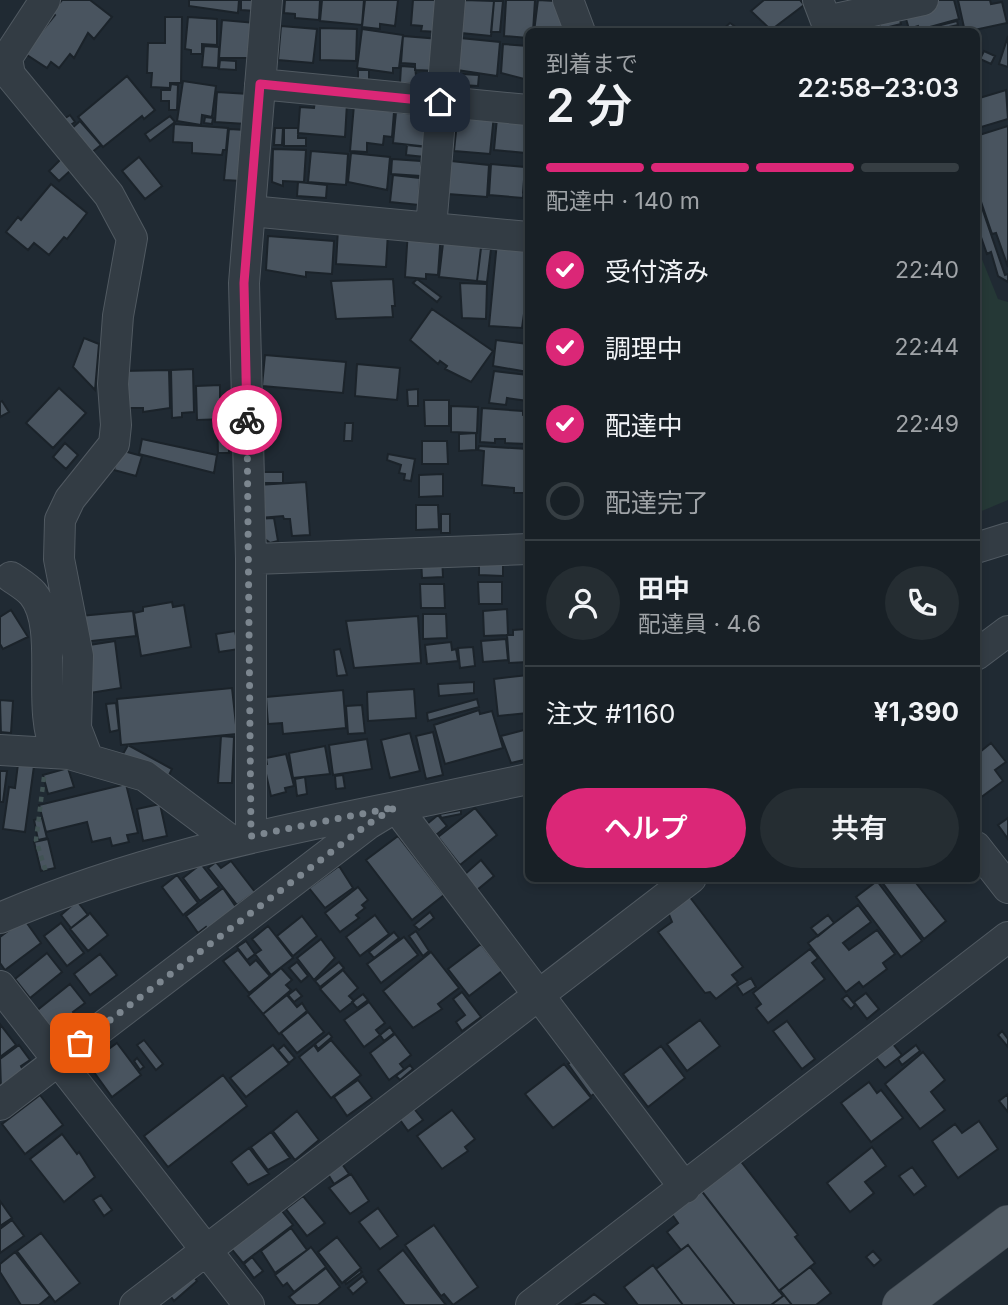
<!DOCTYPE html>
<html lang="ja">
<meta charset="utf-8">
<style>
body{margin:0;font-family:Inter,"Noto Sans JP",sans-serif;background:#252d32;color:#f1f3f6;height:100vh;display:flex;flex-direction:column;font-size:26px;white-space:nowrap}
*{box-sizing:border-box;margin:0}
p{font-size:23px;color:#9fa3a7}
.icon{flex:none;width:38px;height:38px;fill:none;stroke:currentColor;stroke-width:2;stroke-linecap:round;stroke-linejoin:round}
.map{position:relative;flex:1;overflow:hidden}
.drawer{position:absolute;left:525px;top:28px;width:455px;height:854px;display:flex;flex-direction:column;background:#182026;border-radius:10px;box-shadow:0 4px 10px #0003,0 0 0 2px #363e43}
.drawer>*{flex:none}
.pin{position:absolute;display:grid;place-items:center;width:60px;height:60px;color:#fff;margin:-30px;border-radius:14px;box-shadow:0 4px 10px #0006}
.courier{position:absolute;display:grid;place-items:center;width:70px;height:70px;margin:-35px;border:5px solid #db2777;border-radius:50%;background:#fff;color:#222;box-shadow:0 2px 9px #0007}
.headline em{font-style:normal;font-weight:600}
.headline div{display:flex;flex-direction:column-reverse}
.headline{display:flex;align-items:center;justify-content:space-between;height:119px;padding:0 21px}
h1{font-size:46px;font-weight:600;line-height:52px}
.bar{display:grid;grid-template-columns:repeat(4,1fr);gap:10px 7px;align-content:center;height:84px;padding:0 21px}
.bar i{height:9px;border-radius:5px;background:#363e43}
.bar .active{background:#db2777}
.bar p{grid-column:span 4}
.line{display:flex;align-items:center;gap:18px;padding:0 21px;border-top:2px solid #363e43}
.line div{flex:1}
.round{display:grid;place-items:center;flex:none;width:74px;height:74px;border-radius:37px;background:#252d32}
ol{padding:0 21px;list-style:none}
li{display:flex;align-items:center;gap:21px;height:77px}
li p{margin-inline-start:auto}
li .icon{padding:7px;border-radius:50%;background:#db2777;color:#fff;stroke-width:4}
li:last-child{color:#9fa3a7}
li i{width:38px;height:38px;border:4px solid #363e43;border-radius:50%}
.cta{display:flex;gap:14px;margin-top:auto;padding:14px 21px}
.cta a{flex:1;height:80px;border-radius:42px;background:#db2777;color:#fff;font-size:28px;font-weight:600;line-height:80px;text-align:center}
.cta a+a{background:#252d32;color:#f1f3f6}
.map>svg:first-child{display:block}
.garden{fill:#253836}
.building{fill:#49545f;stroke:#1b232a;stroke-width:2}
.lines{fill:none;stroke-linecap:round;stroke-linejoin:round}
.minor-casing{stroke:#515a62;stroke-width:32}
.major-casing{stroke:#3d454d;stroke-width:38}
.path{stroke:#415354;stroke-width:4.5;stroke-dasharray:5 5;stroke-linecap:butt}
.minor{stroke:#333c44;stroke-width:30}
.major{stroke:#515b64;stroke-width:37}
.done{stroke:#7c868f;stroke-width:7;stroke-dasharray:0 12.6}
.route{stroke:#db2777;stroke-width:9}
</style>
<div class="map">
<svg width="1008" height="1305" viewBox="0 0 1008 1305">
<rect width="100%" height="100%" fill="#202a33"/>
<path class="garden" d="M979,252L998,299L1008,302V500L977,513L976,253Z"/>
<path class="building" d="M62,0H90L112,17L94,39L88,33L74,58L70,54L59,68L51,62L47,68L24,53L55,15L52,12Z
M189,0H239L238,13L189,6Z
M241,0H256V11L241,10Z
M285,0H320L319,20L295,18V14L284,13Z
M322,0H364L362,25L320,21Z
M365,0H398L395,26L380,24V29L362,27Z
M413,0H440L438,32L421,31L422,26L411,25Z
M464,0L494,1L491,36L461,33Z
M506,0H535L533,32H528V38L504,36Z
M538,0L555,1L567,32H534Z
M764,0H800L804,5L771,30L751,11Z
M936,0H954L959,19L919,30L918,26L909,29L903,9Z
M958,0H990L991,4L1002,2L1007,23L965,32Z
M494,1H503L500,32H491Z
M897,9L901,24L881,29L876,15Z
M165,17H182L181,83H170V88L151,87L152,73H147L148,43H165Z
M188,17L217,19V45L202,44V54H191V50L185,49Z
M222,20L256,23L253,58H219Z
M957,21L958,25L930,31L929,28Z
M730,23L737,28L745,32H720Z
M281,26L317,29L313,63L278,60Z
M320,28L357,29L356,61L320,60Z
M362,29L403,35L399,68H393V73L357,68Z
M403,36L440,39L438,71L415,70V64L401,63Z
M1008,36V67L999,64Z
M460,38L500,42L497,76L457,70Z
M503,44L528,46V80L501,73Z
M204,46L219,47L218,68L202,67Z
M984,51L995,56L991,64L980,59Z
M220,60L236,61V70L219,69Z
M401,66L415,67L417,84L400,83Z
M358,70H369V81H358Z
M462,74L479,75L478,86L461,85Z
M127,76L155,110L144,119L142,116L103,147L78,117Z
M183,81L216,86L212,117L202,115L201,125L177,121Z
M171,84L178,85L177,110H169V101H161V90H170Z
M1006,90L1008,119L978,128L976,99Z
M217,92L249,94L246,124L215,122Z
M315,101L347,103L345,137L298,133L300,107L314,108Z
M354,105L394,112L392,137L384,136L383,145L367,143V152L350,151Z
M396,112L434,116L429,147L393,143Z
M458,112L494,115L490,154L454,151Z
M70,115L75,122L69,126L64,119Z
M170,116L175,122L150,141L145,134Z
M205,117L213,118L212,124L204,123Z
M497,118L528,121V166L524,165L525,153L494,150Z
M80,121L101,145L91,153L70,130Z
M174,124L228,128L226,150H223L222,155L192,153V143L173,142Z
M1008,126V267L996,233L992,234L976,187V136Z
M275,128H283L282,145H274Z
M284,128H298V138H306V146H284Z
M229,129L246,130L242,181L224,180Z
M407,145L426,147L425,157L406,155Z
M273,149L306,150L304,182L283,181V186L272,182Z
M311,151L348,154L346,185L308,182Z
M351,153L390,157L387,190L348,182Z
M139,157L162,186L145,199L122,171Z
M61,159L72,169L59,181L49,171Z
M392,159L421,161V176L391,174Z
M451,161L489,165L487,197L448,194Z
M491,164L525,167L523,198L489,195Z
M525,167H528V194L523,193Z
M393,175L420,178L419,205L390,202Z
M298,182L327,185L326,198L297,196Z
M51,184L87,213L67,239L64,237L49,255L34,243L28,250L6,232L18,217L21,220Z
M981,205L1005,275L1008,274V282L998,276L991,252L987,254L976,223V207Z
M338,229L388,232L386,267L336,264Z
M408,230L441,233L438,275L426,274V279L405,277Z
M444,235L482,239L477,281L439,277Z
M268,236L334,241L332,274L306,272V277L266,270Z
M497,242L528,244V286L522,328L489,326Z
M481,248L491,249L487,282L477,281Z
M393,279L395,306H392L393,317L336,319L331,281Z
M417,279L441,297L437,302L413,283Z
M460,283L487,284L486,319L462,318Z
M432,309L493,351L471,382L445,369L447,366L440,361L438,364L410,340Z
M84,338L99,344L95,390L73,367Z
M496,340L528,344V372L493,366Z
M265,355L346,362L343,393L262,386Z
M357,364L400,368L397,400L355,396Z
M193,369L194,412L182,413V417L172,418L171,370Z
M169,370L170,408L143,412V408H123L122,371Z
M494,371L528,375V401L507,398L506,405L489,403Z
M220,385V397H228V419L197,420L196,386Z
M59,388L86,413L53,448L26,423Z
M418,389V406H408L407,390Z
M424,400H449V426H425Z
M2,401L9,412L0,417V402Z
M451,406L478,407L477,433L451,432Z
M482,408L523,411V415L528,416V444L505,443V439H495V443L480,442Z
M217,419H228L229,453H218Z
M345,423H353L352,441H344Z
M476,433V450L459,451V434Z
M142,439L217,455L214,473L139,454Z
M422,441H447L448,464H422Z
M65,443L78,455L66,469L53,457Z
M479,446L528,449V488L526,487L525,493H514V488L482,485L484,451L478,450Z
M120,450L142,456L136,476L114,470Z
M388,454L415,459L411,481L404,480L405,474L399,473L401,465L387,460Z
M260,472H283V483H260Z
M443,474V496L419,497V475Z
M306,482L310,535L292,536L290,519H284L283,516L259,518L257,485Z
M416,505H438L439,529L416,530Z
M441,514H450V533H441Z
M274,518L278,541L270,543L256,532L255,519Z
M479,554L503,555V576L479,575Z
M442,557L443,577L422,578L421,558Z
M478,582H502V604H479Z
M420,584H444L445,608H421Z
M172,602L173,607L184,605L191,647L141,656L134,613L143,611V607Z
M507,609L508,635L484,636L483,611Z
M11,610L28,637L3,649L0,644V617Z
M133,611L136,636L83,642L80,616Z
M423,614H446L447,638L423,639Z
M418,616L421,663L354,668L346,621Z
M527,629L528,662L509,663L507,635H513V630Z
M235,631L239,649L219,652L216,634Z
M506,639L508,660L483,662L481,641Z
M115,641L121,688L90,693L83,646Z
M451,642L452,650L456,649L458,661L427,664L425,645Z
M473,647L475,666L460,668L458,648Z
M340,649L347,675L337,676L334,650Z
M528,675V713L498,716L494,679Z
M474,682V693L439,696L438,684Z
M232,688L237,734L121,745L117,699Z
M414,689L416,718L368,721L367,692Z
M343,690L346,728L283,734L282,723L268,724L266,697Z
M477,699L479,707L428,721L427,713Z
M0,700L13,701L11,733L1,732V736Z
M116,703L119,730L110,732L106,704Z
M362,705L365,733L348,734L346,706Z
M479,710L480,714L492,711L503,748L445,764L434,725Z
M524,730L525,733L528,732V759L511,763L501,736Z
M433,732L443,775L426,779L416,736Z
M410,733L420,771L390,778L381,740Z
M221,736L234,737L232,783H218Z
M367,739L372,769L333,775L329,745Z
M991,743L1006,762L995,770L1003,781L976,801V745L981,751Z
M128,745L172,769L167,779L123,754Z
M325,746L330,774L293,778L289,753Z
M286,754L294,786L285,788L286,792L271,796L264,765L267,764L266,758Z
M18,764L34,766L25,832L3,829L9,787L15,788Z
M68,768L74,787L48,794L43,775Z
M0,771H7L3,802H0Z
M343,775L345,788L336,789L335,776Z
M305,777L307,794L297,796L295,779Z
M126,784L138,833L127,835L129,842L112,846L110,838L92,842L87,822L46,832L39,805Z
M160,804L167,836L143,841L137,809Z
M475,808L497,835L460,865L438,837Z
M461,810V814L441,818L440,814Z
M438,815L447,826L436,835L427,824Z
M42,818L47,838L38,840L34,820Z
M1008,818V839L998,825Z
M398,836L444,895L412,920L366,860Z
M48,839L55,868L41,871L34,842Z
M481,860L494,876L477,890L464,875Z
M231,861L255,892L237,905L208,868L216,862L221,868Z
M201,864L219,887L200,901L183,878Z
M339,866L353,888L325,908L309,888Z
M177,875L198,903L183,915L162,887Z
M879,878H912L946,921L924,939Z
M877,881L922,941L901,957L856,897Z
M358,887L368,900L362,905L365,908L356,915L359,918L340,932L325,913Z
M223,888L236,907L209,931L206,927L198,933L186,916Z
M686,892L743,967L732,975L738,982L716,999L710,992L705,993L658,932L672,922L668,912Z
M77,901L88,915L71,928L61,915Z
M858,905L871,922L843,943L849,950L877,930L895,954L883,963L887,969L863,987L859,982L846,992L808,943Z
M430,912L434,918L419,930L414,925Z
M90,913L108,935L88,951L70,929Z
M375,915L389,934L360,956L346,937Z
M828,915L834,923L818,936L811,928Z
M302,916L317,936L293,956L277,936Z
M24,919L41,943L5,970L0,963V937Z
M61,923L84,953L67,966L44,936Z
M268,926L293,958L271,975L255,954L261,950L252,939Z
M416,931L429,951L423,956L409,936Z
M394,932L399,938L374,958L369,952Z
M404,937L418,955L381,983L367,964Z
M321,939L335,958L314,980L297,958Z
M246,941L255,954L247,960L237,947Z
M481,944L502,971L469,996L448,969Z
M810,949L818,958L812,963L825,979L768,1023L756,1008L761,1004L753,993Z
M238,950L250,965L256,960L270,976L249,993L223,961Z
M431,952L459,988L438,1004L442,1009L413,1028L383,991Z
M47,953L62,972L30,998L15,979Z
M100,954L117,975L90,995L74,974Z
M297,962L308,976L301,982L289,968Z
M339,962L344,968L320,987L315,981Z
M281,968L292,980L286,985L291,990L263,1014L248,996Z
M343,970L358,988L349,996L354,1001L340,1012L320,989Z
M751,978L756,987L743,995L737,986Z
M70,984L85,1003L73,1012L77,1018L54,1036L35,1012Z
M296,989L302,996L294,1002L288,995Z
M462,992L481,1017L462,1031L456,1022L465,1015L453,999Z
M866,993L879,1009L867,1019L854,1002Z
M363,994L368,1000L357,1008L352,1002Z
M287,995L297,1007L302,1003L307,1011L279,1034L263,1014Z
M847,995L855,1005L851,1009L842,999Z
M369,1002L385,1023L376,1030L380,1035L364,1047L344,1020Z
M308,1012L324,1032L297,1053L281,1033Z
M700,1020L720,1046L687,1071L667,1044Z
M787,1021L815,1059L802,1069L773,1031Z
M0,1024L16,1045L0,1057Z
M390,1027L394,1033L384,1041L380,1035Z
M1002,1031L1008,1039V1047L998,1035Z
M329,1033L332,1037L318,1049L315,1044Z
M395,1034L411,1055L400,1064L404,1069L389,1080L370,1053Z
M889,1039L902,1055L885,1068L872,1053Z
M144,1040L163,1064L156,1070L137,1045Z
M331,1040L361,1075L331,1098L299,1057L314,1045L318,1051Z
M117,1043L141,1075L112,1097L91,1068L103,1060L99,1056Z
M19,1045L30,1060L21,1066L24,1072L1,1088L0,1059Z
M273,1045L289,1064L246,1097L230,1078Z
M284,1045L295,1058L289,1063L278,1050Z
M916,1045L920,1051L902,1065L898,1059Z
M661,1046L685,1078L648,1107L623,1074Z
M923,1052L945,1080L931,1092L945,1110L920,1129L885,1084Z
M137,1058L144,1067L140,1070L134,1061Z
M574,1060L597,1092L591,1096L568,1064Z
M564,1064L591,1098L553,1128L525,1094Z
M410,1065L413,1069L400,1080L396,1076Z
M223,1075L247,1106L168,1167L144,1136Z
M358,1080L372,1098L347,1116L334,1097Z
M869,1082L877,1093L881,1090L903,1118L871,1142L841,1103Z
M1008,1094V1112L999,1101Z
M40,1095L63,1125L25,1154L2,1124Z
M412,1106L423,1120L408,1131L398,1117Z
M452,1110L475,1139L465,1147L468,1151L442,1169L417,1136Z
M297,1111L319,1140L295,1160L273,1131Z
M979,1121L998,1149L958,1178L932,1141L955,1124L962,1133Z
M271,1132L290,1158L268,1170L251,1147Z
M62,1134L77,1154L79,1152L95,1177L64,1202L30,1159Z
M872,1147L886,1166L865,1182L874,1193L850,1212L827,1183Z
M249,1148L269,1174L248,1185L231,1162Z
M739,1159L798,1235L795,1237L815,1263L779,1291L700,1189Z
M340,1161L349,1174L334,1184L326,1171Z
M912,1167L926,1186L914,1195L899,1176Z
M351,1174L369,1201L350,1214L329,1188Z
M701,1190L783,1296L771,1305H735L688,1245L681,1250L667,1232L678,1223L671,1213Z
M101,1195L112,1210L104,1216L93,1200Z
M303,1196L325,1223L307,1236L286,1209Z
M0,1201L12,1218L0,1226Z
M278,1206L293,1225L243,1263L229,1246Z
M378,1208L398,1236L380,1249L359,1222Z
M12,1220L24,1236L0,1253V1229Z
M434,1225L478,1287L453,1305L444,1294L441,1296L405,1245Z
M291,1228L307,1250L275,1273L261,1251Z
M41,1233L80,1283L55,1302L17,1251Z
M337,1237L361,1268L342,1283L318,1252Z
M688,1245L735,1305H683L656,1269Z
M311,1247L326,1267L294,1292L287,1283L283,1286L275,1275Z
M403,1250L446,1305H405L378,1270Z
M873,1251L881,1260L874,1266L866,1257Z
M15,1252L50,1296L39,1305H21L0,1272V1264Z
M252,1257L263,1271L254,1278L244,1264Z
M653,1265L683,1305H638L624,1287Z
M810,1267L831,1293L816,1305H792L780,1290Z
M326,1268L340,1287L318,1305H296L289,1297Z
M360,1270L362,1272L346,1284L345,1282Z
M192,1274L197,1281L174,1301L169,1294Z
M363,1276L367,1282L353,1294L348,1288Z
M594,1294L608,1305H575L585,1301Z
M784,1295L792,1305H771L783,1296Z"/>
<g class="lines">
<defs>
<path id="minor" d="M45,0L7,58L10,75L109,195L132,238L118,316L113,384L116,425L114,444L70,499L60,520L59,559L78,656L76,728L88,759
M568,0L580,32
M818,0L826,21L923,0
M260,84L528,110
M250,211L528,237
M431,228L450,0
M976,548L1008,538
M251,559L528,549
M11,577C18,582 27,587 33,594C61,629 35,706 57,753
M976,655L1008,631
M0,750L69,754L145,776L233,842
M251,836V559L244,283L267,0
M976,847L1008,888
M0,918C127,863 261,834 396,807L685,1188
M0,986L249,1305
M0,1105L368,824L396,807L528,779
M135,1305L691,878
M531,1305L1008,937"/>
<path id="major" d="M901,1305L1008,1224"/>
</defs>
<use href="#minor" class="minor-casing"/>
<use href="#major" class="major-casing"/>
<path class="path" d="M44,777L36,840L46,872"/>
<use href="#minor" class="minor"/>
<use href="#major" class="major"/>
</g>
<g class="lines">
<path class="done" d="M80,1043L368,824L396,807L251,836L247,420"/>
<path class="route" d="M247,420L244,283L260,84L440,102"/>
</g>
</svg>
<div class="pin" style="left:80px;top:1043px;background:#ea580c"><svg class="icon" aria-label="bag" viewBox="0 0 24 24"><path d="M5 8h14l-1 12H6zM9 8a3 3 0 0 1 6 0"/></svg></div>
<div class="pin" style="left:440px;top:102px;background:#1f2937"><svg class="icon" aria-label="home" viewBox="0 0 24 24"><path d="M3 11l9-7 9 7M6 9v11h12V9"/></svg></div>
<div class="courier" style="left:247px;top:420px"><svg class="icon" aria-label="bike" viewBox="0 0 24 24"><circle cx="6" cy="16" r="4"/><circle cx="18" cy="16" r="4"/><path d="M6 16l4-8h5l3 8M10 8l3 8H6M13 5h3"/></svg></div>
<section class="drawer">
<div class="headline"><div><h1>2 分</h1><p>到着まで</p></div><em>22:58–23:03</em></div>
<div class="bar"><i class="active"></i><i class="active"></i><i class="active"></i><i></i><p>配達中 · 140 m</p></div>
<ol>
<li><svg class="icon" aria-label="check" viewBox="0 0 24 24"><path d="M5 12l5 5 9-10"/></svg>受付済み<p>22:40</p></li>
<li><svg class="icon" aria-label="check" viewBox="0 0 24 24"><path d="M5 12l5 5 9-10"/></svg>調理中<p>22:44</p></li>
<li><svg class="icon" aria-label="check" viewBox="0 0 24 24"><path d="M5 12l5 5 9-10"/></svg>配達中<p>22:49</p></li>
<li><i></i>配達完了</li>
</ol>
<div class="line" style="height:126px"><a class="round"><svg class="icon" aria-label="person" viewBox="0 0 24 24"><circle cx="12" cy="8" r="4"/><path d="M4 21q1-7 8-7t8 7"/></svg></a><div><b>田中</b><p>配達員 · 4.6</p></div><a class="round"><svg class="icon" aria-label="phone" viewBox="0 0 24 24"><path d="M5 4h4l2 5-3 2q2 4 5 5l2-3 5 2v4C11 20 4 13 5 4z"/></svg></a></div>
<div class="line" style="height:91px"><div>注文 #1160</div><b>¥1,390</b></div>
<div class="cta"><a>ヘルプ</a><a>共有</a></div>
</section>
</div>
